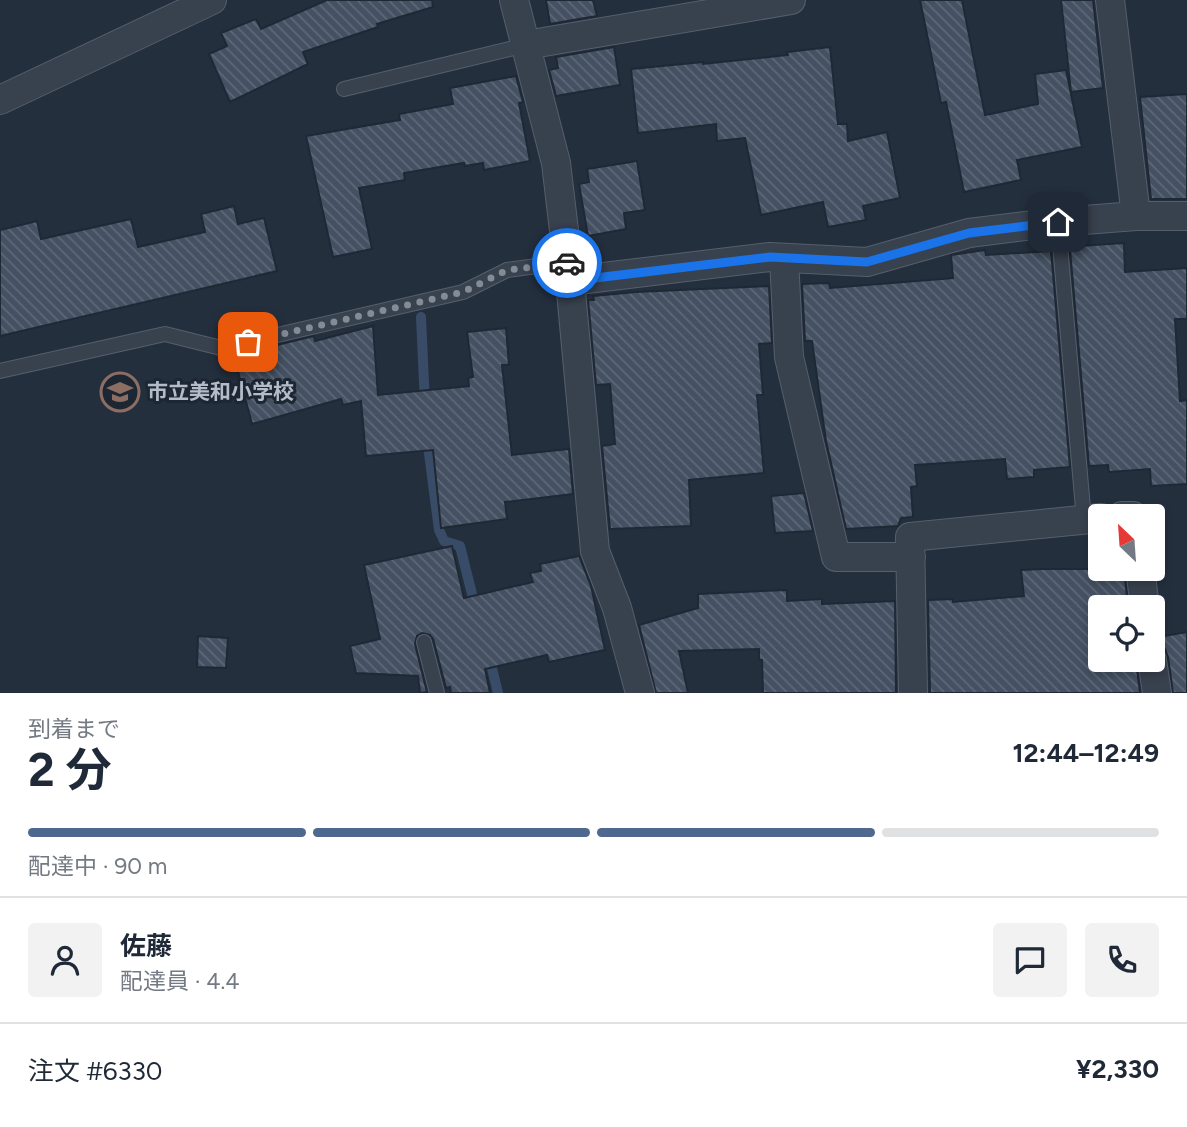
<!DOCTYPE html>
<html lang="ja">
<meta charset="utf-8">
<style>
body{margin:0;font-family:Figtree,"Noto Sans JP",sans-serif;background:#f2f2f3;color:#1f2937;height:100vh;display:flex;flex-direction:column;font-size:26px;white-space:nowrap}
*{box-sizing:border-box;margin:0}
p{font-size:23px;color:#747a83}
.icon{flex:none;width:38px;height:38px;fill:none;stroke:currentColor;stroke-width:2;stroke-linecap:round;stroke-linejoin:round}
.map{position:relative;height:693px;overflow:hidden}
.sheet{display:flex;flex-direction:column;background:#fff;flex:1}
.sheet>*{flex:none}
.needle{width:46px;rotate:335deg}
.fabs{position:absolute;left:1088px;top:504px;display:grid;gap:14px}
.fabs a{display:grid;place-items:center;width:77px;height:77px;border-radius:7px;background:#fff;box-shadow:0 4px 10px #0003;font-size:35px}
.pin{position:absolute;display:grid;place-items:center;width:60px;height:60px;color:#fff;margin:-30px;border-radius:14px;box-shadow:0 4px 10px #0006}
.courier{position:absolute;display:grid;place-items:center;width:70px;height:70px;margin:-35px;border:5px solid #1a73e8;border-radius:50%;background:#fff;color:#222;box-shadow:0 2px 9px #0007}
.summary em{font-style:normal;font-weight:700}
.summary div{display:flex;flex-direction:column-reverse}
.summary{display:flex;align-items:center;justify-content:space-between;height:119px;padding:0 28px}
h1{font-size:46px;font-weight:700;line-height:52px}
.bar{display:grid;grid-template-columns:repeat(4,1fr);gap:10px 7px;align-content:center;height:84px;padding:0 28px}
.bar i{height:9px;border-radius:5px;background:#e0e1e3}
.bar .on{background:#4f688e}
.bar p{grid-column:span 4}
.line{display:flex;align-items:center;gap:18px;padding:0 28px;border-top:2px solid #e0e1e3}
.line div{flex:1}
.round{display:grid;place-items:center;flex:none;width:74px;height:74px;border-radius:7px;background:#f2f2f3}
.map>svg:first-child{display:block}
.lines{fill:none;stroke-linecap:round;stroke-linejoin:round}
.stream{stroke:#394c67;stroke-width:10}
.building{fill:url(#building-back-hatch);stroke:#1f2835;stroke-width:2}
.lane-casing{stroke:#565f6c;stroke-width:16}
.street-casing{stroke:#565f6c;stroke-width:30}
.lane{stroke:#38414e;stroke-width:14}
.street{stroke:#38414e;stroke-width:28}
.done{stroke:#828b98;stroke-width:7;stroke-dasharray:0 12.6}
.route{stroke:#1a73e8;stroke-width:9}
.labels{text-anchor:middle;stroke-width:6;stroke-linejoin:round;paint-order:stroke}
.poi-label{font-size:21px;font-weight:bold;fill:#b4bcc9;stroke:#1d2633;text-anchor:start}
</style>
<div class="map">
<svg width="1187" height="693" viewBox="0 0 1187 693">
<defs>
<pattern id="building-back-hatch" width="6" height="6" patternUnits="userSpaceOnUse" patternTransform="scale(1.75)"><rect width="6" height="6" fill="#455162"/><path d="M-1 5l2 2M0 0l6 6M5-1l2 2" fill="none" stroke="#5d6877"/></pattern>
</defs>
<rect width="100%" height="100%" fill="#242f3e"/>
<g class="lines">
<path class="stream" d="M421,317L425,405
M427,438L439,530L444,541L460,546L476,610
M489,656L498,693"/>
</g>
<path class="building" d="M327,0H432L433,7L377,24L378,27L303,52L308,64L230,102L209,54L227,46L221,33L256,19L261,29Z
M546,0H593L597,16L550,24Z
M920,0H962L985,115L1038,104L1035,74L1066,70L1082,147L1017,160L1021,180L964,192L946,102L941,103Z
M1061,0H1093L1103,88L1071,92Z
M614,47L620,85L556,96L549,70L558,68L556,57Z
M830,47L838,124H847L848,141L887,132L900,198L863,206L866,220L828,227L823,202L761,215L745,138L717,141L716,124L638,133L631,69L703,62V64L788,55L787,52Z
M516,76L523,102L519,103L530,161L484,170L483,163L465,166L464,163L404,173L405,180L359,188L372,249L333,257L306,136L400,120L399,114L453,104L450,88Z
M1187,94V199H1151L1140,97Z
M637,161L645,210L624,213L626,229L588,236L579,184L589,182L587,169Z
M234,206L238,224L264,218L277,271L0,336V230L37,221L41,239L131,219L138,247L205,232L201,214Z
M1124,243L1125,272L1187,268V319H1175L1180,401L1187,400V484L1151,486L1150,469L1109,472L1108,465L1089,466L1070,250L1078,249V246Z
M985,250L986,255L1051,251L1070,467L1034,470V477L1007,479L1005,459L915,465L917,486L911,487L913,517L901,518L898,526L846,529L826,441L812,341H805L802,284L829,283L830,288L953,278L951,255Z
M769,286L772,343L759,344L763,395H757L764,473L689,480L691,526L610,529L602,446L615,444L610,384L596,385L588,300H594L593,296L636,292Z
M373,326L378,395L469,386L468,378L473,377L467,332L506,328L509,365H502L512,455L569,449L573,494L505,502L507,519L441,528L433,450L366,456L361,401L343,405L341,399L252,424L235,360L253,355L252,351L314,336L315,341Z
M804,493L813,531L775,533L771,496Z
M452,546L464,598L533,582L530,573L541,571L540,564L579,556L591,586L605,650L549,662L547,655L485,669L490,693H451L450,687L446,688L433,639L430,635L422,633L417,636L415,644L427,692L420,693L418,676L356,673L350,646L380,639L364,565Z
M1042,569H1124L1128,607H1101V660H1136L1140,693H930L928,600L953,599V602L1024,596L1021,570Z
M787,590V601L822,599V604L895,601L896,693H763L762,660H759V649L679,651L688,693H656L639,625L698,608V594Z
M1187,632V693H1173L1168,657L1165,649L1153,644V638Z
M198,636L228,638L226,668L197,667Z"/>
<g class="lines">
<defs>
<path id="lane" d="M344,89L526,45
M1058,222L1084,520
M0,371L165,334L221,348L463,292L507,270L567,262
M424,642L437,693"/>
<path id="street" d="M514,0L556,163L570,281L595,551L617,608L640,693
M1110,0L1136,216
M526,45L791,0
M0,100L212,0
M784,258L789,357L836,557H911
M570,281L770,257L867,262L969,233L1058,222L1136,216H1187
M1122,516H1133
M1140,569L1145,607
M1152,660L1157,693
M913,693L910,537L1101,518"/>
</defs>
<use href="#lane" class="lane-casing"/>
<use href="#street" class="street-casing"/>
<use href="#lane" class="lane"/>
<use href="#street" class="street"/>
</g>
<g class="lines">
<path class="done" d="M248,342L463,292L507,270L567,263"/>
<path class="route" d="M567,263L570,281L770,257L867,262L969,233L1058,222"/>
</g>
<defs>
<symbol id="school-ring" viewBox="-11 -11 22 22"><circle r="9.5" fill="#1d2633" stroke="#8d6e63" stroke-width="1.5"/><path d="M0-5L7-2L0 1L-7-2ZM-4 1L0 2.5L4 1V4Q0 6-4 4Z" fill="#8d6e63"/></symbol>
</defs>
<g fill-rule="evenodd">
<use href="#school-ring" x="98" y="370" width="44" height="44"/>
</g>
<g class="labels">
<g class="poi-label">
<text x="147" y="399">市立美和小学校</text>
</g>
</g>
</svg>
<div class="fabs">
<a><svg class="needle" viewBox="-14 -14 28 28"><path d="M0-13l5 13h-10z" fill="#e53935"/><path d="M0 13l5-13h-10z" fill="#747a83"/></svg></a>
<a><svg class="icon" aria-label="locate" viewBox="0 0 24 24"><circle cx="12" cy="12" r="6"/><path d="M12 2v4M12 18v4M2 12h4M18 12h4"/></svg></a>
</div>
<div class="pin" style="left:248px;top:342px;background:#ea580c"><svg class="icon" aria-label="bag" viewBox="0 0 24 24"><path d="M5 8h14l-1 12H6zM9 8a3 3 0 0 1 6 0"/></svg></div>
<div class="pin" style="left:1058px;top:222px;background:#1f2937"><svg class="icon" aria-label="home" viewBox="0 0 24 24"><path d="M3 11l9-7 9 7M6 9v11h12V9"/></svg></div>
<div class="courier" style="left:567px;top:263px"><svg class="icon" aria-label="car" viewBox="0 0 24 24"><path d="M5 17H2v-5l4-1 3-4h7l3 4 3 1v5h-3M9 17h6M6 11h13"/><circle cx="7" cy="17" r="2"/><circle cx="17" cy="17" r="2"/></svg></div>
</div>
<section class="sheet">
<div class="summary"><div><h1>2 分</h1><p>到着まで</p></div><em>12:44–12:49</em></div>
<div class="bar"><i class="on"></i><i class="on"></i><i class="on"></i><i></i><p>配達中 · 90 m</p></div>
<div class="line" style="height:126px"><a class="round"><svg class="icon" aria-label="person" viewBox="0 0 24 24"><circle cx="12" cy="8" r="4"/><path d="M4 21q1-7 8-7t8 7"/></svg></a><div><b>佐藤</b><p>配達員 · 4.4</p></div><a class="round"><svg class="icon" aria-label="chat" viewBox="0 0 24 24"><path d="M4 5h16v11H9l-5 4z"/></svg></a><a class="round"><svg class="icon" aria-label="phone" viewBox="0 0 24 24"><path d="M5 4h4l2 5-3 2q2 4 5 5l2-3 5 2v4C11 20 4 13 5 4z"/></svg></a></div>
<div class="line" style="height:91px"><div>注文 #6330</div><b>¥2,330</b></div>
</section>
